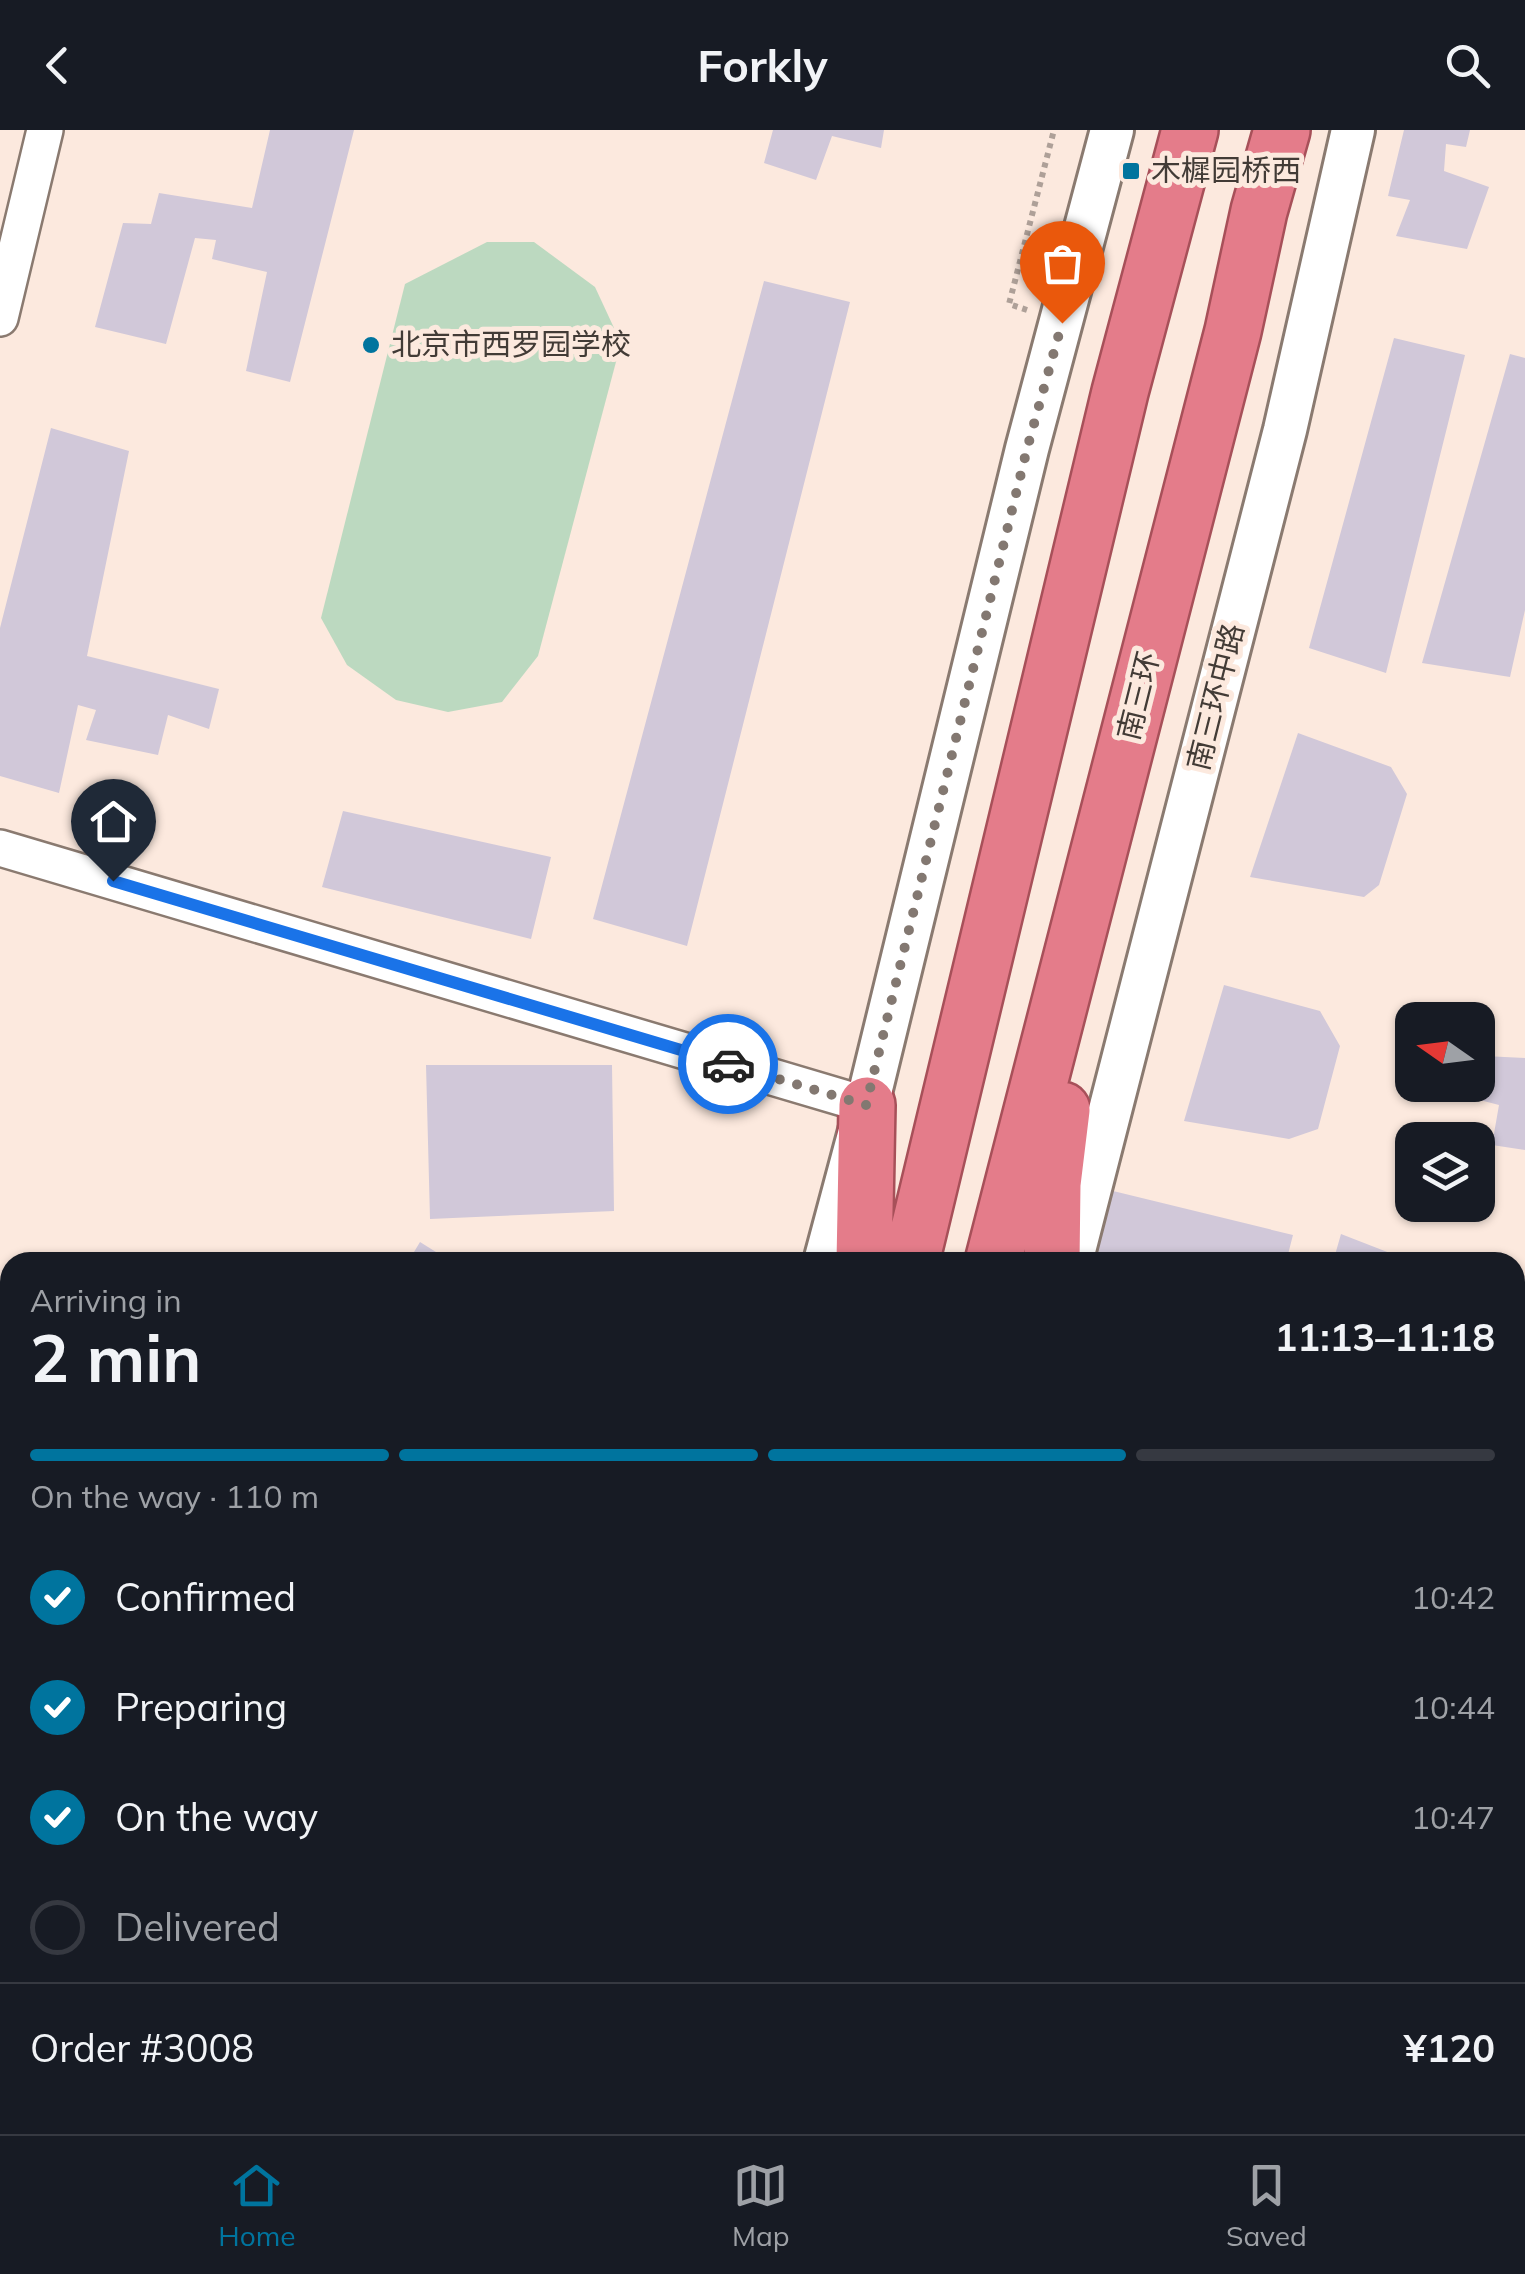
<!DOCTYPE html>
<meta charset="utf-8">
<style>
body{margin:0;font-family:Mulish,"Noto Sans SC",sans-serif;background:#242831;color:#f1f3f6;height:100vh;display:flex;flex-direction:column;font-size:38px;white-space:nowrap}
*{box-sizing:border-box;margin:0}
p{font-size:32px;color:#9ea1a6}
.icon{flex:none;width:55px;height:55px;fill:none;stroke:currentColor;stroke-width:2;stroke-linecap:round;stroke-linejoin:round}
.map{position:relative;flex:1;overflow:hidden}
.panel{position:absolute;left:0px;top:1122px;width:1525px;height:882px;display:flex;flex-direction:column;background:#171b24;border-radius:30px 30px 0 0;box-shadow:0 2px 8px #0004}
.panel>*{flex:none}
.needle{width:65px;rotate:284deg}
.tools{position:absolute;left:1395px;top:872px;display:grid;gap:20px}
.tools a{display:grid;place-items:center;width:100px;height:100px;border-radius:20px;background:#171b24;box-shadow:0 2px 8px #0004;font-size:50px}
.pin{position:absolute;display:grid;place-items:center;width:85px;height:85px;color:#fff;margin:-102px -42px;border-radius:50% 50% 50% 0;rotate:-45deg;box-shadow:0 0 10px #0007}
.pin .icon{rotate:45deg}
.courier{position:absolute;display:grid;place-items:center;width:100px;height:100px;margin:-50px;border:8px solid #1a73e8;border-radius:50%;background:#fff;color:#222;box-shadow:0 2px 12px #0007}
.headline em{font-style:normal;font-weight:700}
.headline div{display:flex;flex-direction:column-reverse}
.headline{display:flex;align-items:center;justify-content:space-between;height:170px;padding:0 30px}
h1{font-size:65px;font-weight:700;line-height:75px}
.bar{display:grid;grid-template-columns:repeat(4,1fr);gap:15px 10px;align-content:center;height:120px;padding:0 30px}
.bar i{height:12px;border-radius:8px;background:#363941}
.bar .selected{background:#00749e}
.bar p{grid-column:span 4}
.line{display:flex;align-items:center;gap:25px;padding:0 30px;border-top:2px solid #363941}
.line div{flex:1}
ol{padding:0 30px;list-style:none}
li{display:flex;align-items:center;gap:30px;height:110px}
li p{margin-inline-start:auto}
li .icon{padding:10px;border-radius:50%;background:#00749e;color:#fff;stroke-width:4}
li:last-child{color:#9ea1a6}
li i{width:55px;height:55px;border:5px solid #363941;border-radius:50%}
header{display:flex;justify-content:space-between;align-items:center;height:130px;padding:0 30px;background:#171b24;font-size:45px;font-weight:700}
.menu{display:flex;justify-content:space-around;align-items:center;height:140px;border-top:2px solid #363941;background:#171b24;font-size:28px;color:#9ea1a6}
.menu a{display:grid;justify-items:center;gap:5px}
.menu .selected{color:#00749e}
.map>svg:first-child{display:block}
.green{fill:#bcd9c0}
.water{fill:#87c0c8;stroke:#72989c;stroke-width:2.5}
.building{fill:#d1c8d9}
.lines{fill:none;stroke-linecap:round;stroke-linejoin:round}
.minor-casing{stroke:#8a7a70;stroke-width:40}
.tertiary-casing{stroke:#8a7a70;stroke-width:48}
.trunk-casing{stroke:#a75059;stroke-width:60}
.path{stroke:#aea098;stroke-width:6;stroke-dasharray:5 5;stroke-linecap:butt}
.minor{stroke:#fff;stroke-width:35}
.tertiary{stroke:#fff;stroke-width:42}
.trunk{stroke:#e47c8a;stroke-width:55}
.done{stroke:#837871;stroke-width:10;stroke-dasharray:0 18}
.route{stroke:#1a73e8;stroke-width:12}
.poi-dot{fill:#00749e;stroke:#fce9de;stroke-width:4}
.labels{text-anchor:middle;stroke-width:10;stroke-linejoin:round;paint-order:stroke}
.poi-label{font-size:30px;fill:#423b36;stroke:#fce9de;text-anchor:start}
.street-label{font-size:30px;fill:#423b36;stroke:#fce9de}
</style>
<header><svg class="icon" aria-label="back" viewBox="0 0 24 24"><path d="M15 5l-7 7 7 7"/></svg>Forkly<svg class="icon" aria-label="search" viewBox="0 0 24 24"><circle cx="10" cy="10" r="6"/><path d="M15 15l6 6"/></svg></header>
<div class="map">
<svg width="1525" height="2004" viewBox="0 0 1525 2004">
<rect width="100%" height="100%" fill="#fce9de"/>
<path class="green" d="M487,112H534L595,157L621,213L538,526L502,572L448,582L396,570L347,535L321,488L405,154Z"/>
<path class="water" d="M1525,1832V2004H459L517,1995H1515V1834Z"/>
<path class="building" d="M270,0H354L290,252L246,241L267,142L212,129L216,110L195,108L166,214L95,197L123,93L151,94L159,63L252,78Z
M773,0H884L881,18L832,6L816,50L764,33Z
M1404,0H1470L1466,17L1446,14L1444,41L1489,57L1467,119L1396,106L1410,70L1388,66Z
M764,151L850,172L687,816L593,789Z
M1394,208L1465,225L1386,543L1309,518Z
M1510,224L1525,228V480L1510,547L1422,533Z
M51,298L129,321L87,526L219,559L209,599L168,585L158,625L86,610L96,580L78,575L59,663L0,646V498Z
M1298,603L1391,637L1407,664L1379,755L1364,767L1250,747Z
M343,681L551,727L531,809L322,757Z
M1224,855L1320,881L1340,916L1318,999L1289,1009L1184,991Z
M1484,926L1525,928V1020L1492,1015L1499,975L1476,969Z
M426,935H612L614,1081L430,1089Z
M1109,1060L1293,1105L1286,1132H1088Z
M1341,1104L1413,1132H1333Z
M420,1112L452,1132H408Z"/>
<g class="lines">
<defs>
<path id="minor" d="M0,188L45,0
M0,718L867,975
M1515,1693L1525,1692
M0,1978L10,1975"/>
<path id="tertiary" d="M825,1132L867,975L1027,319L1112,0
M1071,1132L1285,300L1353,0
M596,2004L598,1995
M843,2004L845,1995"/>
<path id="trunk" d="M864,1132L867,975
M911,1132L1120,262L1190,0
M993,1132L1233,201L1259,81L1282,0
M1052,1132L1053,1054L1062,980
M687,2004L689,1995
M768,2004L771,1995"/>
</defs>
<use href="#minor" class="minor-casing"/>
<use href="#tertiary" class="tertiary-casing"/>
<use href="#trunk" class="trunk-casing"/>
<path class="path" d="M1027,180L1009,174L1054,0"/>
<use href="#minor" class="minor"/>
<use href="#tertiary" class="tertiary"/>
<use href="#trunk" class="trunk"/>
</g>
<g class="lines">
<path class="done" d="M728,934L866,975L1027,319L1062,193"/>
<path class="route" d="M113,751L728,934"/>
</g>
<g class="poi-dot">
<rect x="1121" y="31" width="20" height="20" rx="5"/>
<circle cx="371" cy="215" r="10"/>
</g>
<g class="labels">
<g class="poi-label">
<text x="1151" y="51">木樨园桥西</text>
<text x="391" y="225">北京市西罗园学校</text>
</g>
<g class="street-label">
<text transform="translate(1139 566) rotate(-76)" y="10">南三环</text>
<text transform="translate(1216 567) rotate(-76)" y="10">南三环中路</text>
</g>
</g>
</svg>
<div class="tools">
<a><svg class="needle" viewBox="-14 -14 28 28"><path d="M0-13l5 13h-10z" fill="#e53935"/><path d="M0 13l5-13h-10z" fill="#9ea1a6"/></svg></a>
<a><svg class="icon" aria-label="layers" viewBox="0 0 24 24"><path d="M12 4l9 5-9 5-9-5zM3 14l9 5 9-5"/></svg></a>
</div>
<div class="pin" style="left:1062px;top:193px;background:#ea580c"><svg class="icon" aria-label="bag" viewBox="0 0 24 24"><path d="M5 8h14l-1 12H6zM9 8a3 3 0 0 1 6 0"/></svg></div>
<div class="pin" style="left:113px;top:751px;background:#1f2937"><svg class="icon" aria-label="home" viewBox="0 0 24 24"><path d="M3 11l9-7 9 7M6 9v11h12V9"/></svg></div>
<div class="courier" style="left:728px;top:934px"><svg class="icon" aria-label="car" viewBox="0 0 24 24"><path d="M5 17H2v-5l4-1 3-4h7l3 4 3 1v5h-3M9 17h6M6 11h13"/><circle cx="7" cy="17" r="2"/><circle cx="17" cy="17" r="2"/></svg></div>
<section class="panel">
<div class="headline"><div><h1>2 min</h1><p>Arriving in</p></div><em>11:13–11:18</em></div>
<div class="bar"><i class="selected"></i><i class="selected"></i><i class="selected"></i><i></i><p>On the way · 110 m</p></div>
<ol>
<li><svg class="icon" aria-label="check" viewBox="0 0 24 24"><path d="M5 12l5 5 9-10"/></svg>Confirmed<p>10:42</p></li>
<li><svg class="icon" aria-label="check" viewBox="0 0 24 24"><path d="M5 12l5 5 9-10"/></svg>Preparing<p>10:44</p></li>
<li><svg class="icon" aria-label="check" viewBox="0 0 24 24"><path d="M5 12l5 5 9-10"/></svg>On the way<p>10:47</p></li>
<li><i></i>Delivered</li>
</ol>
<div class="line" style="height:130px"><div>Order #3008</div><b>¥120</b></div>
</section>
</div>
<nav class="menu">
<a class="selected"><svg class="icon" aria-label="home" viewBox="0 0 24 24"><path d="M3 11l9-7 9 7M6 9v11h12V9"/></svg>Home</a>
<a><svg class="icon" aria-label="map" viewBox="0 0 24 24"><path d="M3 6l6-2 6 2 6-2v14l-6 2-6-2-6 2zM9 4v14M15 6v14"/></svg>Map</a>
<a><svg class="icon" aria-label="saved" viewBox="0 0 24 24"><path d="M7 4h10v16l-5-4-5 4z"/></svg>Saved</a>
</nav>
